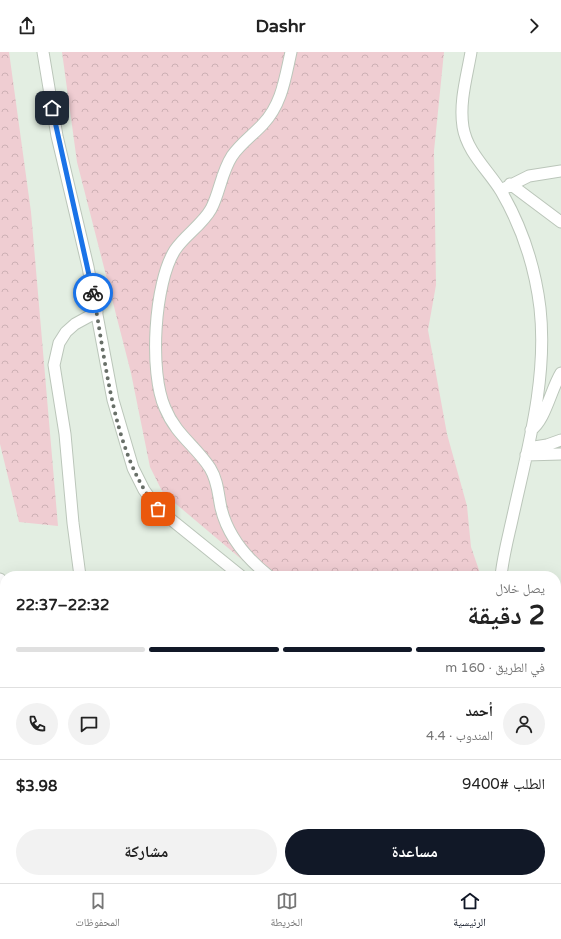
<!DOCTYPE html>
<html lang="ar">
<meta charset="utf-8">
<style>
body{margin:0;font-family:"Varela Round","Noto Naskh Arabic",sans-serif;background:#f2f2f2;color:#222;direction:rtl;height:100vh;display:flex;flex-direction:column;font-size:15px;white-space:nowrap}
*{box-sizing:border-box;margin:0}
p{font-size:13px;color:#767676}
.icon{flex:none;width:22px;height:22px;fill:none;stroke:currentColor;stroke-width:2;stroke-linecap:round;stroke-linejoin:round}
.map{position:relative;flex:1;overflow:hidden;direction:ltr}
.drawer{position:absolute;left:0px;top:519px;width:561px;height:312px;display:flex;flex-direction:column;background:#fff;border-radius:16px 16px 0 0;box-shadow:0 4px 16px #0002;direction:rtl}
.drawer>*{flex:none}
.pin{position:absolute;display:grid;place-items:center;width:34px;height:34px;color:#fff;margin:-17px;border-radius:8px;box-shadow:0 2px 6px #0006}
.courier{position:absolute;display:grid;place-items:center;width:40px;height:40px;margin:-20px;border:3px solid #1a73e8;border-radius:50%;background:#fff;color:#222;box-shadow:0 1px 5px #0007}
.headline em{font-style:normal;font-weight:700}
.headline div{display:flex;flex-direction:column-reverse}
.headline{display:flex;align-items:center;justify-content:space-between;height:68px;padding:0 16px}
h1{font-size:26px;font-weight:700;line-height:30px}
.bar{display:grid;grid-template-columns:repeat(4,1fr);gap:6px 4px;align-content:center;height:48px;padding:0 16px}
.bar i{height:5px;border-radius:3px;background:#e0e0e0}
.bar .selected{background:#111827}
.bar p{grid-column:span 4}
.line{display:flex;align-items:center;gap:10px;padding:0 16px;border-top:1px solid #e0e0e0}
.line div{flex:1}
.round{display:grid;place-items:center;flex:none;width:42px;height:42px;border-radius:21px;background:#f2f2f2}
.button{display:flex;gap:8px;margin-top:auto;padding:8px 16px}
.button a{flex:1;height:46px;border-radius:24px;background:#111827;color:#fff;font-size:16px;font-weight:700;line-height:46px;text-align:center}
.button a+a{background:#f2f2f2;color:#222}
header{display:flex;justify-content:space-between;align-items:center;height:52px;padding:0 16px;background:#fff;font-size:18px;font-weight:700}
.menu{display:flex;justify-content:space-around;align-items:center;height:56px;border-top:1px solid #e0e0e0;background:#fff;font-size:11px;color:#767676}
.menu a{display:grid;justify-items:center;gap:2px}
.menu .selected{color:#111827}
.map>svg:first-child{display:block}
.forest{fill:url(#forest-crowns)}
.green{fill:#efcdd2}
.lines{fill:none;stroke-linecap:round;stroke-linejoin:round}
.minor-casing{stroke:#bbc6ba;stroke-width:13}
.minor{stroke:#fff;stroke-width:11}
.done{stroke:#686f68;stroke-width:4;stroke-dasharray:0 7.2}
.route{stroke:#1a73e8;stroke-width:5}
</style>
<header><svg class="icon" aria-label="forward" viewBox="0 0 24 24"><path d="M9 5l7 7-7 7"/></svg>Dashr<svg class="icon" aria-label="share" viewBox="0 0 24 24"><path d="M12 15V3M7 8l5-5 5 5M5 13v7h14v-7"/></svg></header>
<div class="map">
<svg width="561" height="831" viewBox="0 0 561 831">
<defs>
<pattern id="forest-crowns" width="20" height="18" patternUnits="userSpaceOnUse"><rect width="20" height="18" fill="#efcdd2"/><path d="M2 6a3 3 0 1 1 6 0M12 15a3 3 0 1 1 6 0" fill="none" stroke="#cdb0b4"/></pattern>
</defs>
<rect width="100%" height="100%" fill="#e3eee2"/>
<path class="forest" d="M0,0H9L31,160L58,474L19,470L0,392Z
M62,0H444L434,99L436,233L428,278L447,382L467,454L471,495L481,524H330L259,522L163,441L150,415L131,321L77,110Z
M556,754L561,766V831H529L527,826H556Z"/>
<path class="green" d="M46,826H124L127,831H50Z"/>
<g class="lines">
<defs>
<path id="minor" d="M43,0L57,84L88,215L113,348L133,416L144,438L158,457L241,524
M471,0C467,24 459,50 463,75C467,100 488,118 501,139C522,175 535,215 540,256C548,327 527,399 512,468C508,486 503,505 501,524
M510,132L561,170
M501,138L529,124L561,119
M531,378C545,369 551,337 561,321
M528,396L547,393L561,388
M526,403L561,402
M80,524L73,471L65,382L54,313L59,291L66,280L75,272L97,260
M269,524C246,506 228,485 221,456C218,442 218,429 210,416C196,394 176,383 165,356C149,321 154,231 175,198C185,183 202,173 211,157C220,140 221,121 232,104C241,91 253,83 263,72C282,52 285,26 291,0
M0,527L5,535
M0,571L5,572
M556,614L561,616
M0,629L5,632
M0,711L5,705
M0,817L5,806
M167,826L171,831
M220,826L223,831
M274,826L277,831
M323,826L327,831
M373,826L377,831
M461,826L466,831
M472,826L482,830L488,826
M531,826L534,831
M423,831L426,826"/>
</defs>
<use href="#minor" class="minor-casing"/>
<use href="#minor" class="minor"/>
</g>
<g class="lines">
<path class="done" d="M93,241C106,308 113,404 158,457"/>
<path class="route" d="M52,56L93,241"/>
</g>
</svg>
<div class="pin" style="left:158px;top:457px;background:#ea580c"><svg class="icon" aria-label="bag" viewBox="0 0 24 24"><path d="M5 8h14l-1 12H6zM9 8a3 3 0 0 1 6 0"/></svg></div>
<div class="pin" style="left:52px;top:56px;background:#1f2937"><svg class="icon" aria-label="home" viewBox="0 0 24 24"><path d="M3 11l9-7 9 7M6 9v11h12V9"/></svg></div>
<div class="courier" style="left:93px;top:241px"><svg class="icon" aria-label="bike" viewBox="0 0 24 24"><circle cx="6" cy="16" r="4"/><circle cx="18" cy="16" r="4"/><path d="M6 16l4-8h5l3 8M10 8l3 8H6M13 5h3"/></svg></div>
<section class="drawer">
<div class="headline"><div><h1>2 دقيقة</h1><p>يصل خلال</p></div><em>22:32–22:37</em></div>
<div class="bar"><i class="selected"></i><i class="selected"></i><i class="selected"></i><i></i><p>في الطريق · 160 m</p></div>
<div class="line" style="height:72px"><a class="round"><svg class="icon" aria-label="person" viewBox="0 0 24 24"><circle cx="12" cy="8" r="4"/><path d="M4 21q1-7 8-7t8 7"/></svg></a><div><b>أحمد</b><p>المندوب · 4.4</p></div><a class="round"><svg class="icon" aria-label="chat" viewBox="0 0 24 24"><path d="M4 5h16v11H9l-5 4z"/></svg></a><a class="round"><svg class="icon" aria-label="phone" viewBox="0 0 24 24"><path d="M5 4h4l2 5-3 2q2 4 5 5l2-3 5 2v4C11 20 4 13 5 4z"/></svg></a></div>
<div class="line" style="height:52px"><div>الطلب #9400</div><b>$3.98</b></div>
<div class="button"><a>مساعدة</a><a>مشاركة</a></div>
</section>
</div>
<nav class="menu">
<a class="selected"><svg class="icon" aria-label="home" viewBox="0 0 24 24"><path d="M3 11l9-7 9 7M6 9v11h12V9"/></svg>الرئيسية</a>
<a><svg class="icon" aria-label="map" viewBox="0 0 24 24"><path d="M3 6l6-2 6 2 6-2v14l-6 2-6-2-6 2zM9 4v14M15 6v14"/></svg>الخريطة</a>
<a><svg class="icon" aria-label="saved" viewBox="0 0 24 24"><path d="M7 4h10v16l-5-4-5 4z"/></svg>المحفوظات</a>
</nav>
